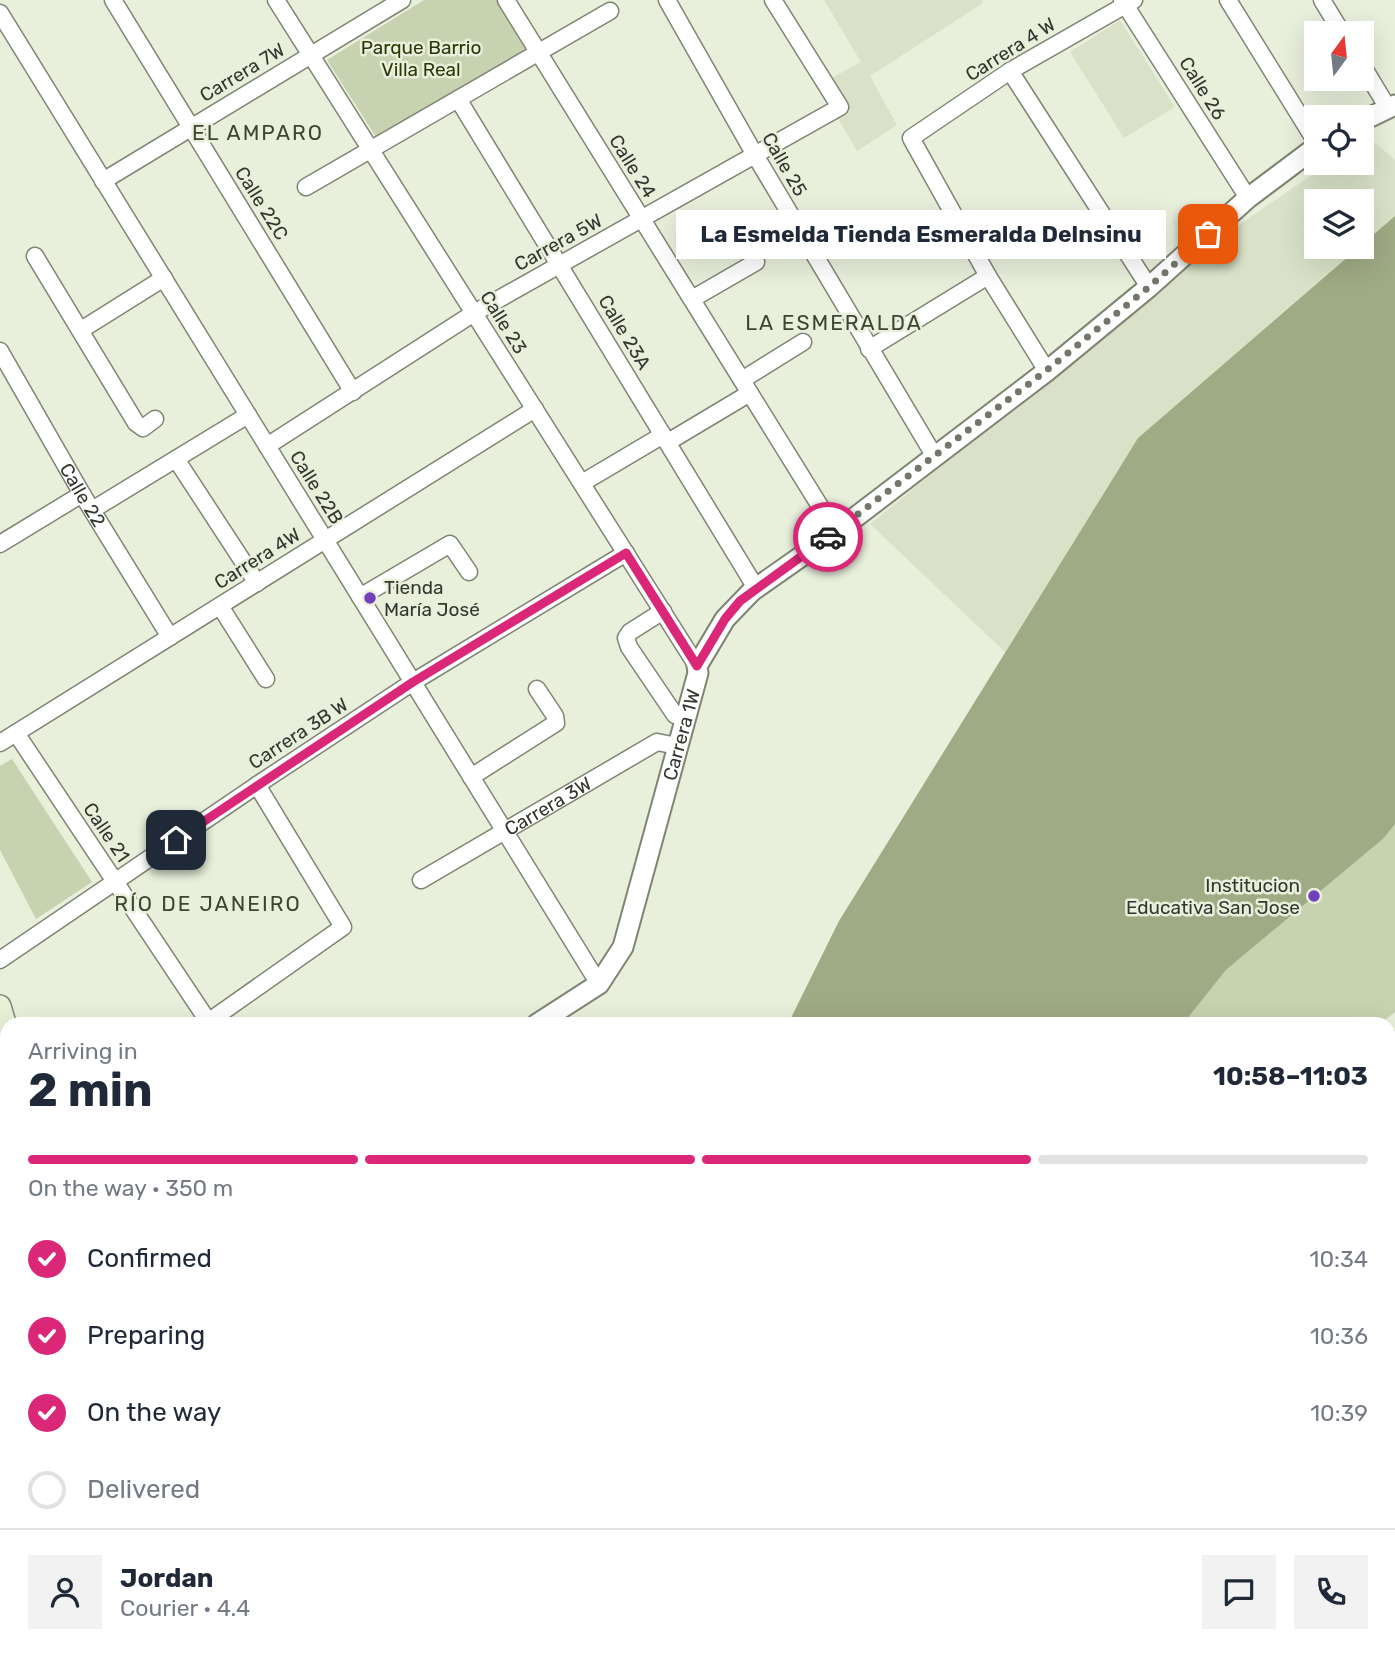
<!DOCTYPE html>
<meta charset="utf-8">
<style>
body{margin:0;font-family:Rubik,sans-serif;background:#f2f2f3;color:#1f2937;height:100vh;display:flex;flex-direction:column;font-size:26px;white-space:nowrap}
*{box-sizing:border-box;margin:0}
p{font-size:23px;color:#747a83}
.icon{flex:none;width:38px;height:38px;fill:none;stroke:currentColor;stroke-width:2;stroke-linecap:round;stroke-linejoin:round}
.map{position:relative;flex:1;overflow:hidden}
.panel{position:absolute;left:0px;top:1017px;width:1396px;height:653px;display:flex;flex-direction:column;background:#fff;border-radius:21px 21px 0 0;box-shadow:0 7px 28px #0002}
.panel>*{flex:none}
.needle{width:46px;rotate:15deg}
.tools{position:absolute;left:1304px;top:21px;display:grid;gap:14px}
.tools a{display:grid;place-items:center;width:70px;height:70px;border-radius:0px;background:#fff;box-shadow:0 7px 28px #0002;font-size:35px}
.pin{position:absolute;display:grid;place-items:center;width:60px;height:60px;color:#fff;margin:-30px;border-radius:14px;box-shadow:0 4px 10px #0006}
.courier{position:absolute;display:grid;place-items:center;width:70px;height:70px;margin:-35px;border:5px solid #db2777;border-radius:50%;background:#fff;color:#222;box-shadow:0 2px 9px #0007}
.bubble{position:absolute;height:49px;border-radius:0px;background:#fff;box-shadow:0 7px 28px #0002;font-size:23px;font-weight:700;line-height:49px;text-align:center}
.headline em{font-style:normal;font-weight:700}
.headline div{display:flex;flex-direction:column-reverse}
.headline{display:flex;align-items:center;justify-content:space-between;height:119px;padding:0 28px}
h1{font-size:46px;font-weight:700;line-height:52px}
.bar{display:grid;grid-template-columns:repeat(4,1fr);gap:10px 7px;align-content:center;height:84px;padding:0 28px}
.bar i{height:9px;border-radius:5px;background:#e0e1e3}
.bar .selected{background:#db2777}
.bar p{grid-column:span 4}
.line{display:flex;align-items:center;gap:18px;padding:0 28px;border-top:2px solid #e0e1e3}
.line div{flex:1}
.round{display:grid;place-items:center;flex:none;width:74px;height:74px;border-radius:0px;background:#f2f2f3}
ol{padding:0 28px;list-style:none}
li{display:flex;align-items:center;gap:21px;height:77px}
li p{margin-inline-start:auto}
li .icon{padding:7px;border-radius:50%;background:#db2777;color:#fff;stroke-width:4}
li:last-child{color:#747a83}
li i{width:38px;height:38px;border:4px solid #e0e1e3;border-radius:50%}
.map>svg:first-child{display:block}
.built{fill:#d9e2c8}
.green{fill:#c7d2b0}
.water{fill:#9fab84}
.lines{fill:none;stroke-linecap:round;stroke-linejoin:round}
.minor-casing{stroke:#7f8573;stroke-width:19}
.tertiary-casing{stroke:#7f8573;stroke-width:23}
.secondary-casing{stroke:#7f8573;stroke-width:24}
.minor{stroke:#fff;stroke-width:16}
.tertiary{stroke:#fff;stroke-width:19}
.secondary{stroke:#e8f0d6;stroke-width:21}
.done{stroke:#73776b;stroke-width:7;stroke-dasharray:0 12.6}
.route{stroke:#db2777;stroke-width:9}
.poi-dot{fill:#7142ba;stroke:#e8efdb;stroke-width:2.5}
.labels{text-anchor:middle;stroke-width:5;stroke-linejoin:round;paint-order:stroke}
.park-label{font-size:19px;fill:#2d3808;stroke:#e8efdb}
.street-label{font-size:19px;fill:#34372f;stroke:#e8efdb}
.poi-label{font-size:19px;fill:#34372f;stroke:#e8efdb;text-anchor:start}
.neighbourhood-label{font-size:21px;letter-spacing:2px;fill:#3e4333;stroke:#e8efdb}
</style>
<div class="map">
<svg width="1395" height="1669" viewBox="0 0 1395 1669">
<rect width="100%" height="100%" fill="#e8efdb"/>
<path class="built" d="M824,0H982L983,3L870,76L897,125L857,151L837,117L847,111L848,103L830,79L861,62Z
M1120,20L1175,107L1124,138L1070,52Z
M1368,137L1395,160V216L1362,244V201H1316V247H1358L1138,438L1005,652L870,524L1242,223L1329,163H1362V142Z"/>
<path class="green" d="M424,0H499L529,49L378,140L327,60Z
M12,759L92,882L36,919L0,850V766Z
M1395,824V1012L1380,1024H1183L1226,970L1384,838Z"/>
<path class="water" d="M1395,216V824L1384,838L1226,970L1183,1024H788L839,921L1138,438Z
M567,1663V1662L805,1663L802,1669H566Z"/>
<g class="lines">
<defs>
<g id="minor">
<path d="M113,0L353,392"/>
<path d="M276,0L697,666"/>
<path d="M506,0L836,532"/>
<path d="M667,0L755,155L935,457"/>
<path d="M1122,0L1248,198"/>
<path d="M1228,0L1316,142"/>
<path d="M1322,0L1342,33"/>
<path d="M0,13L599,984"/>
<path d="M1362,65L1388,108"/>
<path d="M1010,71L1149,287"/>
<path d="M458,99L756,588"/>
<path d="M103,181L402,0"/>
<path d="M306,187L610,11"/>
<path d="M35,256L136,423L143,428L155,419"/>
<path d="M692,299L756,262"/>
<path d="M81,330L164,278"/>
<path d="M869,349L988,276"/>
<path id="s1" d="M0,351L82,494L170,637"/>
<path d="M1047,371L988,276L911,138L1010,71L1134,0"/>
<path d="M742,380L803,342"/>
<path d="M668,442L750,393"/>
<path d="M267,446L474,313L840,107L773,0"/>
<path d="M176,459L257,583"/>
<path d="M582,483L663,435"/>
<path d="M92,510L248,415"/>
<path d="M0,544L82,494"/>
<path d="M360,597L450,544L469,572"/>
<path d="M220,606L266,679"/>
<path d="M663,611L630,632L626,638L629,647L675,715L685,718"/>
<path d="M16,733L210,1024"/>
<path d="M0,743L535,409"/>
<path d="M471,777L556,723L555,716L537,689"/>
<path id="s2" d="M421,880L657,742L677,746"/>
<path d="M0,960L257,785L413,682L626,553"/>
<path d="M208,1022L343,927L257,785"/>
<path d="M0,1107L7,1121"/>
<path d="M0,1180L7,1176"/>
<path d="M1390,1301L1395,1297"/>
<path d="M0,1421L7,1426"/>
<path d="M1390,1498L1395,1503"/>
<path d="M0,1527L7,1529"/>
<path d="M1390,1532L1395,1526"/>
<path d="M0,1632L7,1634"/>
<path d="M107,1662L115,1665"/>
<path d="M1067,1662L1086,1669"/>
<path d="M1198,1662L1208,1669"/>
<path d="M181,1669L183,1662"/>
<path d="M352,1669L354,1662"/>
<path d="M929,1669L937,1662"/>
<path d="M1278,1669L1281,1662"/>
</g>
<g id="tertiary">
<path d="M1362,121L1395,105"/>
<path id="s3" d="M537,1024L599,984L623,947L698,673L697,666L725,619L752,591L836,532L1047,371L1149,287L1248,198L1316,147"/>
<path d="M1390,1041L1395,1048"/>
<path d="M0,1388L7,1383"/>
<path d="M896,1669L898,1662"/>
</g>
<path id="secondary" d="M0,1006L7,1030
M1152,1662L1170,1669"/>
</defs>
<use href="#minor" class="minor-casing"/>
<use href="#tertiary" class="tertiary-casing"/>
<use href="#secondary" class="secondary-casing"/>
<use href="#minor" class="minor"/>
<use href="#tertiary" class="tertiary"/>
<use href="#secondary" class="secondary"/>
</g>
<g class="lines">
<path class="done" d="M828,537L1047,370L1149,287L1208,234"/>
<path class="route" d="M176,840L413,682L626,553L697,666L725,619L740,601L828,537"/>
</g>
<g class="poi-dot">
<circle cx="370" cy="598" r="7"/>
<circle cx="1314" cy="896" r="7"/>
</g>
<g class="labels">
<g class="park-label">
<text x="421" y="54">Parque Barrio<tspan x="421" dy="22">Villa Real</tspan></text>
</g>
<g class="street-label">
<text transform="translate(1010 49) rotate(-32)" y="7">Carrera 4 W</text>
<text transform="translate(242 72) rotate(-31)" y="7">Carrera 7W</text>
<text transform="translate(1203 88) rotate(58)" y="7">Calle 26</text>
<text transform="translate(785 164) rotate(60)" y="7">Calle 25</text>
<text transform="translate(633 166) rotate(58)" y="7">Calle 24</text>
<text transform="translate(262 203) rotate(58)" y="7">Calle 22C</text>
<text transform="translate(558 242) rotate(-29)" y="7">Carrera 5W</text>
<text transform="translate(504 322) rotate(58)" y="7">Calle 23</text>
<text transform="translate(625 332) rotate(59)" y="7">Calle 23A</text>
<text transform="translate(317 487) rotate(58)" y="7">Calle 22B</text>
<text dy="7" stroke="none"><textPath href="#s1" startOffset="166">Calle 22</textPath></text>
<text transform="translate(257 558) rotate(-32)" y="7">Carrera 4W</text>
<text transform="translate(298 733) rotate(-33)" y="7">Carrera 3B W</text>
<text dy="7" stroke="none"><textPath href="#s3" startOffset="338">Carrera 1W</textPath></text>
<text dy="7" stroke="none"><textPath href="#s2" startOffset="147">Carrera 3W</textPath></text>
<text transform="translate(107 832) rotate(56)" y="7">Calle 21</text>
</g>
<g class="poi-label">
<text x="384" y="594">Tienda<tspan x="384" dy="22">María José</tspan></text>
<text x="1300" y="892" text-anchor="end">Institucion<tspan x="1300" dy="22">Educativa San Jose</tspan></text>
</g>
<g class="neighbourhood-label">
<text x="258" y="140">EL AMPARO</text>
<text x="834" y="330">LA ESMERALDA</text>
<text x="208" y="911">RÍO DE JANEIRO</text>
</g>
</g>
</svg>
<div class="tools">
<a><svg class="needle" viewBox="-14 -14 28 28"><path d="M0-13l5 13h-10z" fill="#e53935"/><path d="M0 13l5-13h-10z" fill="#747a83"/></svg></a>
<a><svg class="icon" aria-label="locate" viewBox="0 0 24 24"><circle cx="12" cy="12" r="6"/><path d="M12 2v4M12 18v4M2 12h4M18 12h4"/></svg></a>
<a><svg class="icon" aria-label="layers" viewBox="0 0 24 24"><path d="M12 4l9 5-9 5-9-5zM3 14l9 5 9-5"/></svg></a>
</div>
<div class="pin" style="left:1208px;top:234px;background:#ea580c"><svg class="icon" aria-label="bag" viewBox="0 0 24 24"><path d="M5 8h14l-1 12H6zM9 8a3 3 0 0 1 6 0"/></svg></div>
<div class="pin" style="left:176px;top:840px;background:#1f2937"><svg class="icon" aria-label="home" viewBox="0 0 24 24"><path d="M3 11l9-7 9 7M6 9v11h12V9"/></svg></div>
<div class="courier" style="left:828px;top:537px"><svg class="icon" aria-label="car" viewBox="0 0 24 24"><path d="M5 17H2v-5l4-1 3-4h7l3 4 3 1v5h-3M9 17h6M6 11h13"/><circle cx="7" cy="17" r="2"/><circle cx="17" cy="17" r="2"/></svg></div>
<div class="bubble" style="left:676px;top:210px;width:490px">La Esmelda Tienda Esmeralda Delnsinu</div>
<section class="panel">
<div class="headline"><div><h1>2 min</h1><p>Arriving in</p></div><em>10:58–11:03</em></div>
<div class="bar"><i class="selected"></i><i class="selected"></i><i class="selected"></i><i></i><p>On the way · 350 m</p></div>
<ol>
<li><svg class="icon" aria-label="check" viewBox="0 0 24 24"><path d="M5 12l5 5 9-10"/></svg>Confirmed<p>10:34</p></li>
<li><svg class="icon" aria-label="check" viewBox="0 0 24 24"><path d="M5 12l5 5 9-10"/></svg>Preparing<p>10:36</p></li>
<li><svg class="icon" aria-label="check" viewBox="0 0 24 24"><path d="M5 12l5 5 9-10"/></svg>On the way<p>10:39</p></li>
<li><i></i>Delivered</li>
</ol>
<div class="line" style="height:126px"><a class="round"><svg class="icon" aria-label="person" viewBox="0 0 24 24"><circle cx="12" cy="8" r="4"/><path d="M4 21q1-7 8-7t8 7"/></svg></a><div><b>Jordan</b><p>Courier · 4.4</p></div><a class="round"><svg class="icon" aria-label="chat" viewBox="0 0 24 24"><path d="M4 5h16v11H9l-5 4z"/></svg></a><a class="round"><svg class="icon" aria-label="phone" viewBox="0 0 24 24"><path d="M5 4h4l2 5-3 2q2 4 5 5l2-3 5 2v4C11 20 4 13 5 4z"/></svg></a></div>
</section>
</div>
